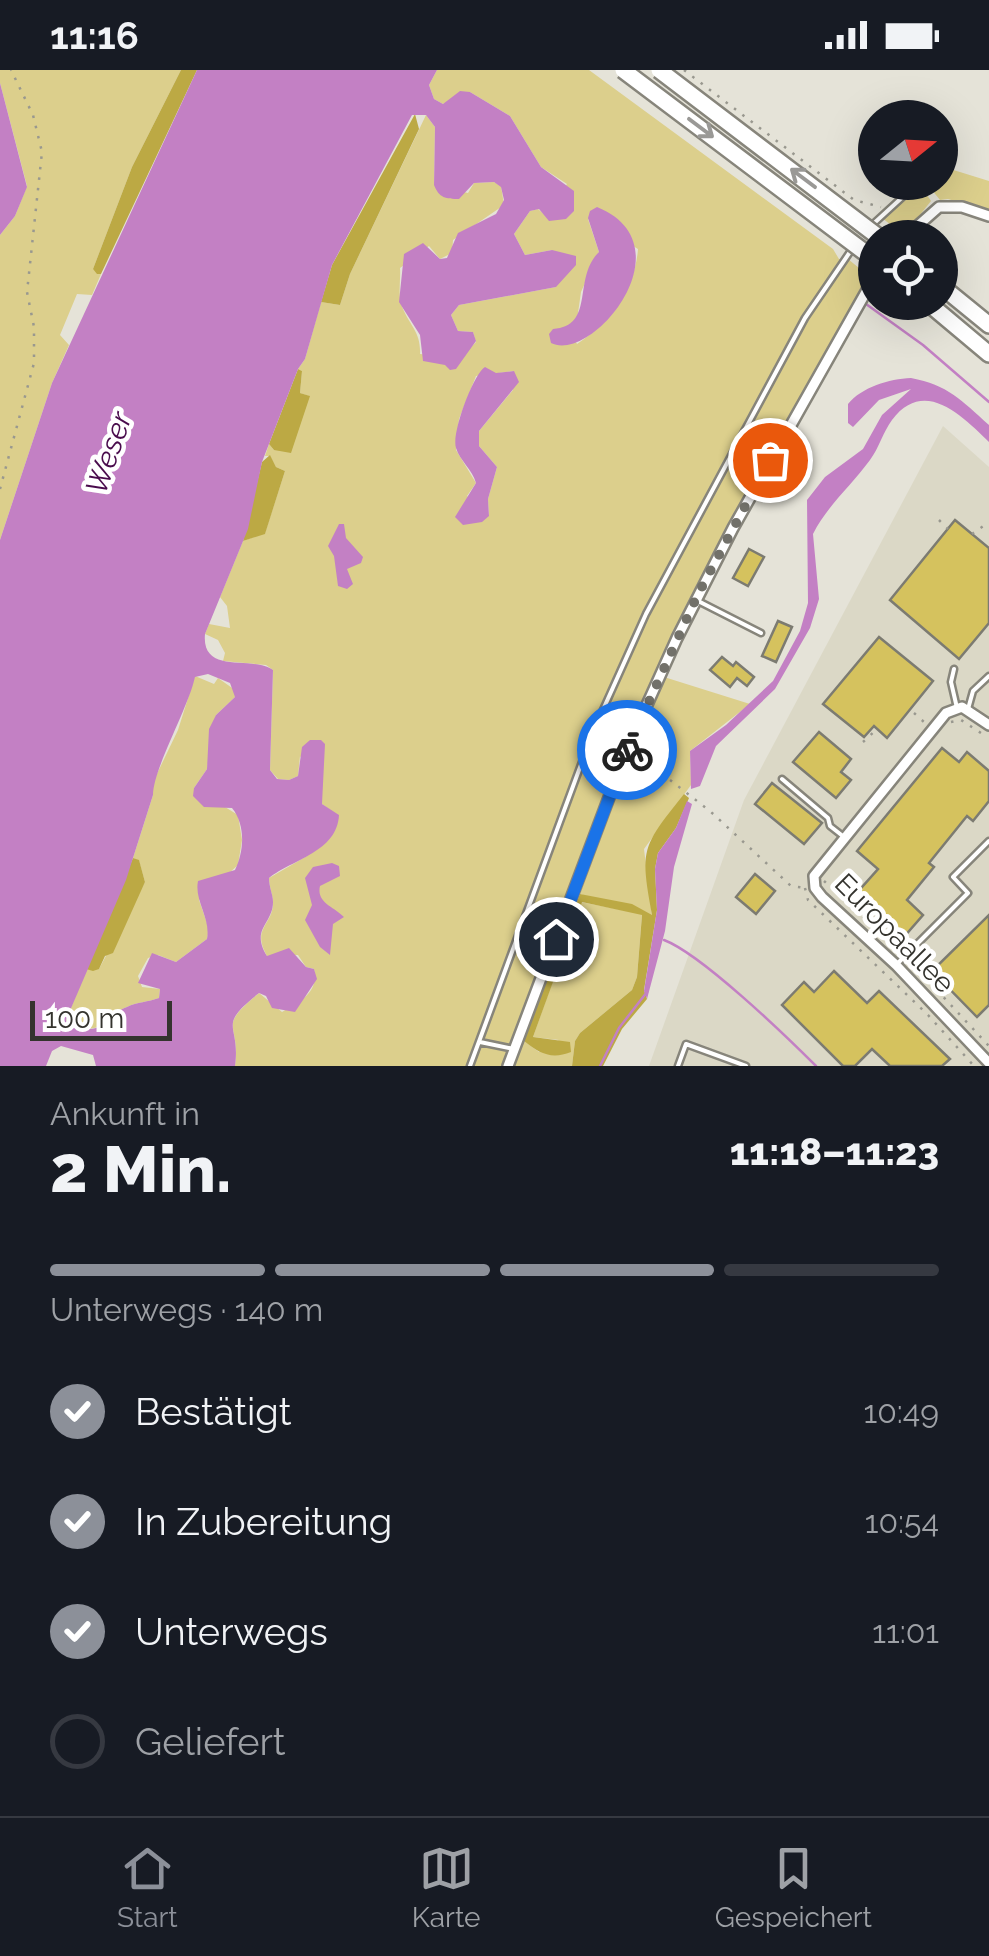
<!DOCTYPE html>
<html lang="de">
<meta charset="utf-8">
<style>
body{margin:0;font-family:Raleway,sans-serif;background:#242831;color:#f1f3f6;height:100vh;display:flex;flex-direction:column;font-size:38px;white-space:nowrap}
*{box-sizing:border-box;margin:0}
p{font-size:32px;color:#9ea1a6}
.icon{flex:none;width:55px;height:55px;fill:none;stroke:currentColor;stroke-width:2;stroke-linecap:round;stroke-linejoin:round}
.map{position:relative;height:996px;overflow:hidden}
.details{display:flex;flex-direction:column;background:#171b24;flex:1}
.details>*{flex:none}
.needle{width:65px;rotate:72deg}
.tools{position:absolute;left:858px;top:30px;display:grid;gap:20px}
.tools a{display:grid;place-items:center;width:100px;height:100px;border-radius:50%;background:#171b24;box-shadow:0 10px 40px #0002;font-size:50px}
.scale{position:absolute;left:30px;bottom:25px;width:142px;box-sizing:border-box;padding-left:10px;border:5px solid #34332e;border-top:0;font-size:28px;line-height:35px;white-space:nowrap;color:#34332e;-webkit-text-stroke:8px #fff;paint-order:stroke}
.pin{position:absolute;display:grid;place-items:center;width:85px;height:85px;color:#fff;margin:-42px;border:5px solid #fff;border-radius:50%;box-shadow:0 2px 10px #0007}
.courier{position:absolute;display:grid;place-items:center;width:100px;height:100px;margin:-50px;border:8px solid #1a73e8;border-radius:50%;background:#fff;color:#222;box-shadow:0 2px 12px #0007}
.overview em{font-style:normal;font-weight:800}
.overview div{display:flex;flex-direction:column-reverse}
.overview{display:flex;align-items:center;justify-content:space-between;height:170px;padding:0 50px}
h1{font-size:65px;font-weight:800;line-height:75px}
.bar{display:grid;grid-template-columns:repeat(4,1fr);gap:15px 10px;align-content:center;height:120px;padding:0 50px}
.bar i{height:12px;border-radius:8px;background:#363941}
.bar .current{background:#8c9099}
.bar p{grid-column:span 4}
ol{padding:0 50px;list-style:none}
li{display:flex;align-items:center;gap:30px;height:110px}
li p{margin-inline-start:auto}
li .icon{padding:10px;border-radius:50%;background:#8c9099;color:#fff;stroke-width:4}
li:last-child{color:#9ea1a6}
li i{width:55px;height:55px;border:5px solid #363941;border-radius:50%}
.status{display:flex;justify-content:space-between;align-items:center;height:70px;padding:0 50px;background:#171b24;direction:ltr}
.status svg{height:28px;fill:currentColor}
.tab-bar{display:flex;justify-content:space-around;align-items:center;height:140px;border-top:2px solid #363941;background:#171b24;font-size:28px;color:#9ea1a6}
.tab-bar a{display:grid;justify-items:center;gap:5px}
.tab-bar .current{color:#8c9099}
.map>svg:first-child{display:block}
.built{fill:#dbd8c6}
.green{fill:#dccf8c;fill-rule:evenodd}
.forest{fill:#bca944}
.water{fill:#c380c4;fill-rule:evenodd}
.lines{fill:none;stroke-linecap:round;stroke-linejoin:round}
.stream{stroke:#c380c4;stroke-width:2.5}
.building{fill:#d5c25e;stroke:#7c7b71;stroke-width:2.5}
.lane-casing{stroke:#87857b;stroke-width:9}
.street-casing{stroke:#87857b;stroke-width:14}
.highway-casing{stroke:#87857b;stroke-width:20}
.path{stroke:#99988f;stroke-width:2.5;stroke-dasharray:2.5 8;stroke-linecap:butt}
.lane{stroke:#fff;stroke-width:4}
.street{stroke:#fff;stroke-width:9}
.highway{stroke:#fff;stroke-width:15}
.highway-bridge-casing{stroke:#87857b;stroke-width:20;stroke-linecap:butt}
.highway-bridge{stroke:#fff;stroke-width:15}
.oneway{stroke:#9a9996}
.done{stroke:#72716a;stroke-width:10;stroke-dasharray:0 18}
.route{stroke:#1a73e8;stroke-width:12}
.labels{text-anchor:middle;stroke-width:9;stroke-linejoin:round;paint-order:stroke}
.street-label{font-size:28px;fill:#34332e;stroke:#fff}
.water-label{font-size:30px;font-style:italic;fill:#490b4c;stroke:#fff}
</style>
<div class="status"><b>11:16</b><svg viewBox="0 0 49 12"><path d="M0 12V9h3v3zM5 12V6h3v6zM10 12V3h3v9zM15 12V0h3v12zM26 1h20v11H26zM47 4h2v5h-2z"/></svg></div>
<div class="map">
<svg width="989" height="996" viewBox="0 0 989 996">
<rect width="100%" height="100%" fill="#e5e3d8"/>
<path class="built" d="M943,356L989,397V996H649L744,730Z"/>
<path class="green" d="M0,0H181L132,97L93,199L101,204L92,225L77,224L60,265L69,275L52,313L0,470V165L15,146L27,116L0,13Z
M437,0H589L833,179L839,189H848L870,207L855,229L677,561L505,996H235C241,950 215,960 259,923L282,942C300,931 319,923 314,899L306,897L298,885L267,886C251,858 273,855 273,833C273,825 269,817 269,808L307,786L330,740L322,734V725L300,686L298,706L289,710L278,709L270,700L273,600L266,595L223,591L225,583L218,570L205,564L209,554L230,558L227,536L220,527L243,471L265,463L285,401L276,397L270,386H265L269,374L274,380L309,326L300,323L302,301L298,299L305,289L321,232L340,235L350,204L426,45L435,57L434,115L468,123L474,113L494,112L501,116L504,135L453,170L452,183L440,189L429,176L400,198C401,212 397,226 403,239C411,257 421,263 420,284L460,288L476,272L473,262L458,261L451,245L459,235L556,217L552,180L525,185L514,164L530,141L538,139L546,146L567,114L541,97L510,46L470,22L443,34L434,29L429,15ZM588,149L638,179C635,219 610,252 577,274L568,258L577,250L581,222L599,182ZM514,301L513,320L479,361V376L497,397L488,429L489,446L467,426L476,413L456,380L459,349L476,306Z
M947,98L989,111V141L948,129L940,130L932,120V113L940,112V100Z
M913,122L927,125L931,131L904,165L882,148Z
M195,606L214,614L218,608L235,620V627L216,645L207,699L194,718L238,745L242,770L238,795L199,830L209,859L207,869L176,892L158,885L148,888L138,906L142,917L160,919L159,928C148,932 137,932 127,937C96,949 108,967 68,954L66,951L86,899H99L145,812L139,791L133,788L153,725V712L178,660Z
M664,607L750,634L690,681L691,715L644,779L652,846L580,824L631,682Z
M581,832L642,844L637,907L632,920L580,963L575,971L572,996H514L524,971L539,982L559,970L533,967Z"/>
<path class="forest" d="M181,0H197L101,204H97L93,199L132,97Z
M415,44L419,59L350,204L340,235L321,232L332,195Z
M298,299L302,301L300,323L310,326L291,383L274,380L269,374Z
M270,385L276,397L285,401L265,464L243,471L262,392Z
M684,724L689,728L676,758L658,783L655,799L657,840L644,920L647,929L622,959L603,996H572L575,971L580,963L632,920L637,907L642,845L582,832L533,967L570,972L571,982C551,990 539,983 524,971L580,824L632,834L652,845C640,779 641,778 684,724Z
M133,788L139,790L145,812L113,883L105,886L99,899L93,901L86,899Z"/>
<path class="water" d="M197,0H437L429,15L434,29L443,34L460,21L470,22L510,46L541,97L574,121V141L566,149L549,151L539,139L530,141L514,164L525,185L552,180L576,186V195L556,217L459,235L451,245L458,261L473,262L476,271L456,299L450,300L445,295L423,291L420,265L399,232L404,184L423,173L440,189L447,188L458,163L496,144L504,130L501,117L494,112L474,113L459,129C446,129 439,128 434,115L435,57L426,45H412L332,195L305,289L298,299L262,392L248,459L205,564C201,606 254,585 273,600L270,700L277,709L289,710L298,706L302,677L310,670H321L325,674L322,734L339,745C337,782 293,789 269,808C269,817 273,825 273,832C273,854 250,859 267,886L289,878L306,897L314,899L317,909L295,942L272,938L266,926L259,923C215,958 241,952 235,996H96L93,985L61,976L52,981L46,996H0V470L52,313ZM208,604L230,613L235,627L216,645L209,659L207,699L194,718L193,726L204,737L232,738C246,755 244,782 235,800L198,811C194,831 211,848 207,869L176,892L152,883L138,913L160,919L159,928C148,932 137,932 127,937C96,949 108,967 69,955L66,950L126,810L153,725C153,699 188,639 195,607Z
M0,13L27,117L15,146L0,165Z
M597,137C690,175 592,294 551,273L549,264L553,259C596,256 572,208 599,182L588,148L590,141Z
M485,297L496,303L514,301L519,312L479,361V376L497,397L488,429L489,446L482,452L463,455L455,447L476,413C472,399 460,391 456,378C451,363 474,303 485,297Z
M911,308C948,315 961,330 989,355V372C964,348 925,306 892,350C883,362 879,378 870,390C851,416 827,436 813,464L819,529L810,558L775,619L716,676L700,716L691,719L690,681L726,655L773,611L800,561L808,533L807,430L825,407L863,379L882,345L911,319L879,330L853,357L848,353V334C862,317 889,309 911,308Z
M339,454H344L346,468L363,487L361,493L347,499L353,514L347,519L338,516L334,486L328,476Z
M687,731L692,734L674,797L665,861L647,929L644,921L657,840L655,799L658,783L676,758Z
M332,793L339,796L340,806L320,816C316,833 335,837 344,847L333,854L330,885L320,877L305,850L312,835L305,808L313,797Z"/>
<g class="lines">
<path class="stream" d="M866,234L923,275L989,332
M664,870C701,884 785,965 816,996
M600,996L619,958L647,922"/>
</g>
<path class="building" d="M955,450L989,478V553L959,589L890,530Z
M749,479L764,487L748,516L733,508Z
M778,551L792,557L776,592L762,586Z
M879,567L933,611L887,668L874,656L864,667L823,634Z
M722,587L733,596L736,592L754,607L747,616L737,608L730,617L710,600Z
M819,662L851,689L841,702L851,710L836,728L793,692Z
M942,678L959,692L967,682L989,701V731L973,751L967,746L929,793L934,797L907,830L923,845L903,868L855,825L878,799L857,781Z
M772,713L822,753L804,774L755,734Z
M755,804L775,821L756,844L736,827Z
M989,845V935L977,947L932,901Z
M834,901L867,933L879,921L950,989L942,996H890L872,979L855,996H843L782,935L804,912L814,922Z"/>
<g class="lines">
<defs>
<path id="lane" d="M871,156L919,112
M700,532L761,563
M954,599L951,612L957,638
M968,639L973,621L989,606
M782,709L828,748L830,756L844,767
M896,895L968,823L953,807L989,771
M480,972L514,979
M470,996L593,662L646,544L805,248L852,179
M678,996L686,974L746,996"/>
<path id="street" d="M904,168L939,137H962L989,146
M989,655L962,637L946,643L814,806L815,818L822,827L896,895L989,993
M508,996L628,677L677,568L733,458L875,206"/>
<path id="highway" d="M940,215L989,255
M927,232L989,284"/>
</defs>
<use href="#lane" class="lane-casing"/>
<use href="#street" class="street-casing"/>
<use href="#highway" class="highway-casing"/>
<path class="path" d="M684,0L854,130L881,137
M0,419L34,293V257L27,222L42,82L33,45L11,0
M939,450L948,459
M972,464L989,452
M914,643L924,652
M951,652L961,650L987,667
M863,672L877,659
M637,684L711,742L791,816L805,818
M824,811L899,880
M805,818L808,830L928,945L974,996
M908,889L989,976"/>
<use href="#lane" class="lane"/>
<use href="#street" class="street"/>
<use href="#highway" class="highway"/>
<defs>
<path id="highway-bridge" d="M623,0L875,190
M659,0L880,168"/>
</defs>
<use href="#highway-bridge" class="highway-bridge-casing"/>
<use href="#highway-bridge" class="highway-bridge"/>
</g>
<defs><path id="oneway-shaft" d="M-6 0H5M1.5-3L5.5 0L1.5 3" fill="none" stroke-width="1.6" stroke-linecap="round" stroke-linejoin="round" transform="scale(2.5)"/></defs>
<g class="oneway">
<use href="#oneway-shaft" transform="translate(701 58) rotate(37)"/>
<use href="#oneway-shaft" transform="translate(803 108) rotate(-143)"/>
</g>
<g class="lines">
<path class="done" d="M627,680L698,524L770,390"/>
<path class="route" d="M556,869L627,680"/>
</g>
<g class="labels">
<g class="street-label">
<text transform="translate(895 863) rotate(45)" y="10">Europaallee</text>
</g>
<g class="water-label">
<text transform="translate(109 383) rotate(-71)" y="10">Weser</text>
</g>
</g>
</svg>
<div class="tools">
<a><svg class="needle" viewBox="-14 -14 28 28"><path d="M0-13l5 13h-10z" fill="#e53935"/><path d="M0 13l5-13h-10z" fill="#9ea1a6"/></svg></a>
<a><svg class="icon" aria-label="locate" viewBox="0 0 24 24"><circle cx="12" cy="12" r="6"/><path d="M12 2v4M12 18v4M2 12h4M18 12h4"/></svg></a>
</div>
<div class="scale">100 m</div>
<div class="pin" style="left:770px;top:390px;background:#ea580c"><svg class="icon" aria-label="bag" viewBox="0 0 24 24"><path d="M5 8h14l-1 12H6zM9 8a3 3 0 0 1 6 0"/></svg></div>
<div class="pin" style="left:556px;top:869px;background:#1f2937"><svg class="icon" aria-label="home" viewBox="0 0 24 24"><path d="M3 11l9-7 9 7M6 9v11h12V9"/></svg></div>
<div class="courier" style="left:627px;top:680px"><svg class="icon" aria-label="bike" viewBox="0 0 24 24"><circle cx="6" cy="16" r="4"/><circle cx="18" cy="16" r="4"/><path d="M6 16l4-8h5l3 8M10 8l3 8H6M13 5h3"/></svg></div>
</div>
<section class="details">
<div class="overview"><div><h1>2 Min.</h1><p>Ankunft in</p></div><em>11:18–11:23</em></div>
<div class="bar"><i class="current"></i><i class="current"></i><i class="current"></i><i></i><p>Unterwegs · 140 m</p></div>
<ol>
<li><svg class="icon" aria-label="check" viewBox="0 0 24 24"><path d="M5 12l5 5 9-10"/></svg>Bestätigt<p>10:49</p></li>
<li><svg class="icon" aria-label="check" viewBox="0 0 24 24"><path d="M5 12l5 5 9-10"/></svg>In Zubereitung<p>10:54</p></li>
<li><svg class="icon" aria-label="check" viewBox="0 0 24 24"><path d="M5 12l5 5 9-10"/></svg>Unterwegs<p>11:01</p></li>
<li><i></i>Geliefert</li>
</ol>
</section>
<nav class="tab-bar">
<a class="current"><svg class="icon" aria-label="home" viewBox="0 0 24 24"><path d="M3 11l9-7 9 7M6 9v11h12V9"/></svg>Start</a>
<a><svg class="icon" aria-label="map" viewBox="0 0 24 24"><path d="M3 6l6-2 6 2 6-2v14l-6 2-6-2-6 2zM9 4v14M15 6v14"/></svg>Karte</a>
<a><svg class="icon" aria-label="saved" viewBox="0 0 24 24"><path d="M7 4h10v16l-5-4-5 4z"/></svg>Gespeichert</a>
</nav>
